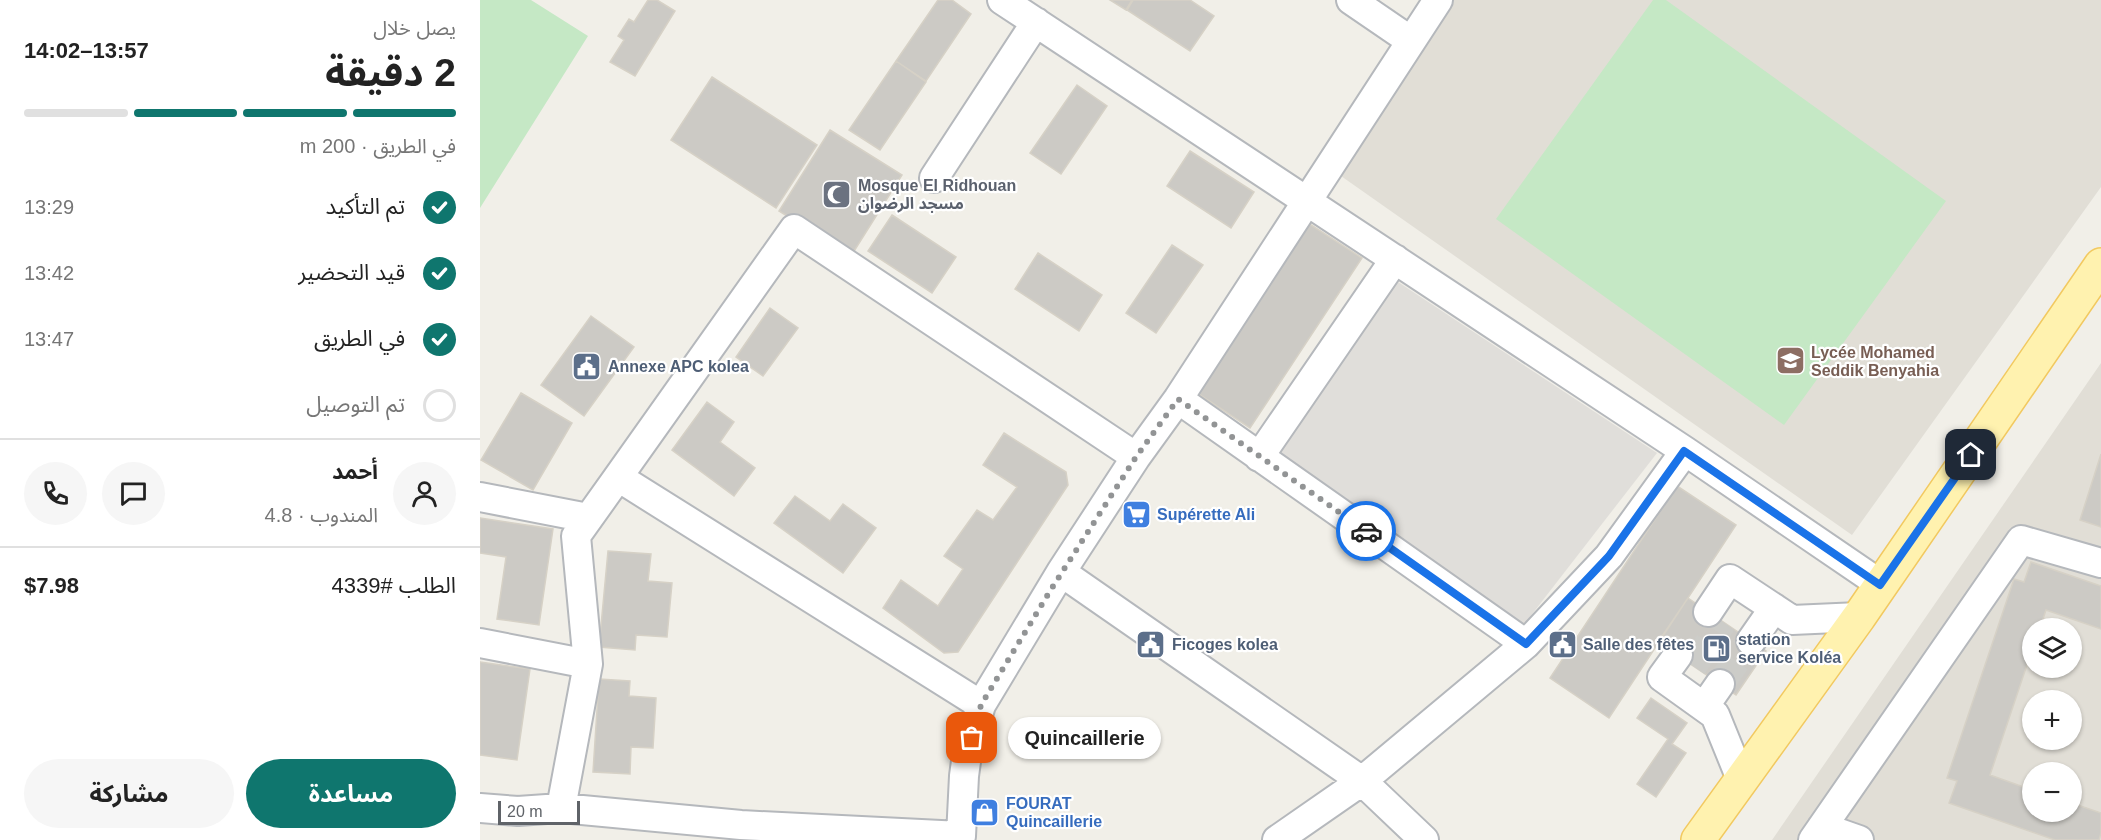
<!DOCTYPE html>
<html lang="ar">
<meta charset="utf-8">
<style>
body{margin:0;font-family:Helvetica,"Noto Sans Arabic",sans-serif;background:#f6f6f6;color:#222;direction:rtl;height:100vh;display:flex;flex-direction:column;font-size:22px;white-space:nowrap}
*{box-sizing:border-box;margin:0}
p{font-size:20px;color:#767676}
.icon{flex:none;width:33px;height:33px;fill:none;stroke:currentColor;stroke-width:2;stroke-linecap:round;stroke-linejoin:round}
.map{position:relative;flex:1;overflow:hidden;direction:ltr}
.details{display:flex;flex-direction:column;background:#fff;width:480px}
.details>*{flex:none}
.fabs{position:absolute;left:1542px;top:618px;display:grid;gap:12px}
.fabs a{display:grid;place-items:center;width:60px;height:60px;border-radius:50%;background:#fff;box-shadow:0 2px 4px #0004;font-size:30px}
.scale{position:absolute;left:18px;bottom:15px;width:82px;box-sizing:border-box;padding-left:6px;border:3px solid #5f6368;border-top:0;font-size:16px;line-height:21px;white-space:nowrap;color:#5f6368;-webkit-text-stroke:4px #fff;paint-order:stroke}
.pin{position:absolute;display:grid;place-items:center;width:51px;height:51px;color:#fff;margin:-26px;border-radius:12px;box-shadow:0 3px 9px #0006}
.courier{position:absolute;display:grid;place-items:center;width:60px;height:60px;margin:-30px;border:4px solid #1a73e8;border-radius:50%;background:#fff;color:#222;box-shadow:0 2px 8px #0007}
.bubble{position:absolute;height:42px;border-radius:21px;background:#fff;box-shadow:0 2px 4px #0004;font-size:20px;font-weight:700;line-height:42px;text-align:center;direction:rtl}
.head em{font-style:normal;font-weight:700}
.head div{display:flex;flex-direction:column-reverse}
.head{display:flex;align-items:center;justify-content:space-between;height:102px;padding:0 24px}
h1{font-size:39px;font-weight:700;line-height:45px}
.bar{display:grid;grid-template-columns:repeat(4,1fr);gap:9px 6px;align-content:center;height:72px;padding:0 24px}
.bar i{height:8px;border-radius:4px;background:#e0e0e0}
.bar .active{background:#0f766e}
.bar p{grid-column:span 4}
.line{display:flex;align-items:center;gap:15px;padding:0 24px;border-top:2px solid #e0e0e0}
.line div{flex:1}
.round{display:grid;place-items:center;flex:none;width:63px;height:63px;border-radius:32px;background:#f6f6f6}
ol{padding:0 24px;list-style:none}
li{display:flex;align-items:center;gap:18px;height:66px}
li p{margin-inline-start:auto}
li .icon{padding:6px;border-radius:50%;background:#0f766e;color:#fff;stroke-width:4}
li:last-child{color:#767676}
li i{width:33px;height:33px;border:3px solid #e0e0e0;border-radius:50%}
.primary-button{display:flex;gap:12px;margin-top:auto;padding:12px 24px}
.primary-button a{flex:1;height:69px;border-radius:36px;background:#0f766e;color:#fff;font-size:24px;font-weight:700;line-height:69px;text-align:center}
.primary-button a+a{background:#f6f6f6;color:#222}
main{display:flex;flex:1;min-height:0}
.map>svg:first-child{display:block}
.industrial{fill:#e0deda}
.education{fill:#e1ded6;fill-rule:evenodd}
.green{fill:#c5e8c5}
.building{fill:#cccac5;stroke:#d6d1c6;stroke-width:1.5}
.lines{fill:none;stroke-linecap:round;stroke-linejoin:round}
.minor-tunnel{stroke:#ccccc8;stroke-width:28;stroke-dasharray:28 14;stroke-linecap:butt}
.minor-casing{stroke:#b5b8bc;stroke-width:32}
.major-casing{stroke:#f2c960;stroke-width:36}
.minor{stroke:#fff;stroke-width:28}
.major{stroke:#fff2af;stroke-width:33}
.done{stroke:#929495;stroke-width:6;stroke-dasharray:0 10.8}
.route{stroke:#1a73e8;stroke-width:8}
.labels{text-anchor:middle;stroke-width:4.5;stroke-linejoin:round;paint-order:stroke}
.worship-label{font-size:16px;font-weight:bold;fill:#5b616d;stroke:#fff;text-anchor:start}
.education-label{font-size:16px;font-weight:bold;fill:#785e54;stroke:#fff;text-anchor:start}
.service-label{font-size:16px;font-weight:bold;fill:#4e5e75;stroke:#fff;text-anchor:start}
.shop-label{font-size:16px;font-weight:bold;fill:#366cbe;stroke:#fff;text-anchor:start}
</style>
<main>
<div class="map">
<svg width="1621" height="840" viewBox="0 0 1621 840">
<rect width="100%" height="100%" fill="#f1efe8"/>
<path class="industrial" d="M915,280L1177,453L1042,627L796,451Z"/>
<path class="education" d="M971,0H1621V187L1372,535L861,176Z
M1621,363V840H1292ZM1552,628H1592V668H1552ZM1552,700H1592V740H1552ZM1552,772H1592V812H1552Z"/>
<path class="green" d="M0,0H51L108,36L0,208Z
M1173,0H1186L1466,201L1304,425L1016,219Z"/>
<path class="building" d="M168,0H177L195,11L155,76L130,62L144,40L138,36L149,19L154,22Z
M458,0H472L491,14L446,81L416,61Z
M630,0H652L646,10Z
M653,0H710L734,16L710,51L647,10Z
M416,61L446,82L400,150L369,130Z
M232,77L337,145L296,208L191,140Z
M597,85L627,106L581,174L550,153Z
M350,130L422,175L371,256L299,211Z
M710,151L774,192L751,228L687,186Z
M412,215L476,257L452,293L388,251Z
M828,223L882,258L770,428L717,393Z
M692,245L723,265L676,333L646,313Z
M558,253L622,295L599,331L535,289Z
M290,308L318,328L283,376L256,357Z
M111,316L154,347L104,416L61,385Z
M41,393L92,423L53,490L1,460Z
M227,402L254,422L240,442L275,468L254,496L192,450Z
M524,433L586,472L588,485L478,652L464,653L403,608L421,580L458,606L483,569L464,556L497,510L513,520L537,487L503,465Z
M1621,454V527L1600,520Z
M1197,486L1256,525L1129,718L1070,678Z
M315,496L350,521L363,504L396,528L363,573L294,523Z
M0,518L73,529L59,625L17,619L26,557L0,553Z
M128,551L171,554L168,581L192,583L187,637L156,635L155,650L119,647Z
M1551,562L1621,586V629L1566,610L1560,628H1552V650L1510,775L1552,790V812H1592V803L1621,813V833L1619,840H1575L1469,803L1477,781L1467,778L1534,579L1544,582Z
M1208,598L1286,651L1256,695L1178,642Z
M0,662L50,669L37,760L0,755Z
M119,679L150,681L149,696L176,698L173,748L151,747L150,774L113,772Z
M1171,698L1207,723L1192,744L1206,753L1176,797L1157,784L1188,739L1157,718Z"/>
<g class="lines">
<path class="minor-tunnel" d="M1213,666L1243,622
M1240,684L1271,641"/>
<defs>
<path id="minor" d="M522,0L1205,451L1400,584
M871,0L931,41
M454,178L556,22
M698,399L1046,644
M779,457L915,259
M0,497L108,518
M581,572L882,781L944,840
M1228,612L1250,579L1312,620L1379,617
M1271,641L1294,608
M0,643L108,664
M1198,655L1182,677L1235,715L1261,779
M501,705L138,477L314,229L656,457
M1224,707L1240,684
M0,808L38,811L81,808L261,825L481,836L484,776L487,754L501,705L581,572L656,457L698,399L958,0
M81,808L108,664L96,536L138,477
M1342,827L1379,840
M797,840L882,781L1046,644L1129,556L1205,451
M1333,840L1541,540L1621,563"/>
<path id="major" d="M1218,840L1379,617L1621,265"/>
</defs>
<use href="#minor" class="minor-casing"/>
<use href="#major" class="major-casing"/>
<use href="#minor" class="minor"/>
<use href="#major" class="major"/>
</g>
<g class="lines">
<path class="done" d="M492,738L501,705L570,591L656,457L698,399L886,531"/>
<path class="route" d="M886,531L1046,644L1129,556L1204,451L1400,585L1491,455"/>
</g>
<defs>
<symbol id="mosque-square" viewBox="-11 -11 22 22"><rect x="-9" y="-9" width="18" height="18" rx="4" fill="#6b7280" stroke="#fff"/><path d="M3.5-4.9A6 6 0 1 0 3.5 4.9A5 5 0 1 1 3.5-4.9Z" fill="#fff"/></symbol>
<symbol id="school-square" viewBox="-11 -11 22 22"><rect x="-9" y="-9" width="18" height="18" rx="4" fill="#8d6e63" stroke="#fff"/><path d="M0-5L7-2L0 1L-7-2ZM-4 1L0 2.5L4 1V4Q0 6-4 4Z" fill="#fff"/></symbol>
<symbol id="civic-square" viewBox="-11 -11 22 22"><rect x="-9" y="-9" width="18" height="18" rx="4" fill="#5c6f8a" stroke="#fff"/><path d="M-.6-6.5H3V-4.5H.6V-3L4-1V1h2V6H-6V1h2V-1L-.6-3ZM-1.2 2.5V6h2.4V2.5Z" fill="#fff"/></symbol>
<symbol id="supermarket-square" viewBox="-11 -11 22 22"><rect x="-9" y="-9" width="18" height="18" rx="4" fill="#3f7fe0" stroke="#fff"/><path d="M-6-5.5h2.5l.6 2H6L4.5 2H-2.5L-4.4-4H-6ZM-1.5 3.2a1.3 1.3 0 1 0 .1 0ZM3 3.2a1.3 1.3 0 1 0 .1 0Z" fill="#fff"/></symbol>
<symbol id="fuel-square" viewBox="-11 -11 22 22"><rect x="-9" y="-9" width="18" height="18" rx="4" fill="#5c6f8a" stroke="#fff"/><path d="M-5.5-6h7V0h2V4h1.3V-2.5L3-4.5l.8-.8L6-3V5H2.5V1h-1V6h-7ZM-4.2-4.7v3.2H.2V-4.7Z" fill="#fff"/></symbol>
<symbol id="shop-square" viewBox="-11 -11 22 22"><rect x="-9" y="-9" width="18" height="18" rx="4" fill="#3f7fe0" stroke="#fff"/><path d="M-5-2.5h2.3a2.7 3.5 0 0 1 5.4 0H5L5.5 6h-11ZM-1.5-2.5h3a1.5 2.3 0 0 0-3 0Z" fill="#fff"/></symbol>
</defs>
<g fill-rule="evenodd">
<use href="#mosque-square" x="340" y="178" width="33" height="33"/>
<use href="#school-square" x="1294" y="344" width="33" height="33"/>
<use href="#civic-square" x="90" y="350" width="33" height="33"/>
<use href="#supermarket-square" x="640" y="498" width="33" height="33"/>
<use href="#civic-square" x="654" y="628" width="33" height="33"/>
<use href="#civic-square" x="1066" y="628" width="33" height="33"/>
<use href="#fuel-square" x="1220" y="632" width="33" height="33"/>
<use href="#shop-square" x="488" y="796" width="33" height="33"/>
</g>
<g class="labels">
<g class="worship-label">
<text x="378" y="191">Mosque El Ridhouan<tspan x="378" dy="18">مسجد الرضوان</tspan></text>
</g>
<g class="education-label">
<text x="1331" y="358">Lycée Mohamed<tspan x="1331" dy="18">Seddik Benyahia</tspan></text>
</g>
<g class="service-label">
<text x="128" y="372">Annexe APC kolea</text>
<text x="1258" y="645">station<tspan x="1258" dy="18">service Koléa</tspan></text>
<text x="692" y="650">Ficoges kolea</text>
<text x="1103" y="650">Salle des fêtes</text>
</g>
<g class="shop-label">
<text x="677" y="520">Supérette Ali</text>
<text x="526" y="809">FOURAT<tspan x="526" dy="18">Quincaillerie</tspan></text>
</g>
</g>
</svg>
<div class="fabs">
<a><svg class="icon" aria-label="layers" viewBox="0 0 24 24"><path d="M12 4l9 5-9 5-9-5zM3 14l9 5 9-5"/></svg></a>
<a>+</a>
<a>−</a>
</div>
<div class="scale">20 m</div>
<div class="pin" style="left:492px;top:738px;background:#ea580c"><svg class="icon" aria-label="bag" viewBox="0 0 24 24"><path d="M5 8h14l-1 12H6zM9 8a3 3 0 0 1 6 0"/></svg></div>
<div class="pin" style="left:1491px;top:455px;background:#1f2937"><svg class="icon" aria-label="home" viewBox="0 0 24 24"><path d="M3 11l9-7 9 7M6 9v11h12V9"/></svg></div>
<div class="courier" style="left:886px;top:531px"><svg class="icon" aria-label="car" viewBox="0 0 24 24"><path d="M5 17H2v-5l4-1 3-4h7l3 4 3 1v5h-3M9 17h6M6 11h13"/><circle cx="7" cy="17" r="2"/><circle cx="17" cy="17" r="2"/></svg></div>
<div class="bubble" style="left:528px;top:717px;width:153px">Quincaillerie</div>
</div>
<section class="details">
<div class="head"><div><h1>2 دقيقة</h1><p>يصل خلال</p></div><em>13:57–14:02</em></div>
<div class="bar"><i class="active"></i><i class="active"></i><i class="active"></i><i></i><p>في الطريق · 200 m</p></div>
<ol>
<li><svg class="icon" aria-label="check" viewBox="0 0 24 24"><path d="M5 12l5 5 9-10"/></svg>تم التأكيد<p>13:29</p></li>
<li><svg class="icon" aria-label="check" viewBox="0 0 24 24"><path d="M5 12l5 5 9-10"/></svg>قيد التحضير<p>13:42</p></li>
<li><svg class="icon" aria-label="check" viewBox="0 0 24 24"><path d="M5 12l5 5 9-10"/></svg>في الطريق<p>13:47</p></li>
<li><i></i>تم التوصيل</li>
</ol>
<div class="line" style="height:108px"><a class="round"><svg class="icon" aria-label="person" viewBox="0 0 24 24"><circle cx="12" cy="8" r="4"/><path d="M4 21q1-7 8-7t8 7"/></svg></a><div><b>أحمد</b><p>المندوب · 4.8</p></div><a class="round"><svg class="icon" aria-label="chat" viewBox="0 0 24 24"><path d="M4 5h16v11H9l-5 4z"/></svg></a><a class="round"><svg class="icon" aria-label="phone" viewBox="0 0 24 24"><path d="M5 4h4l2 5-3 2q2 4 5 5l2-3 5 2v4C11 20 4 13 5 4z"/></svg></a></div>
<div class="line" style="height:78px"><div>الطلب #4339</div><b>$7.98</b></div>
<div class="primary-button"><a>مساعدة</a><a>مشاركة</a></div>
</section>
</main>
